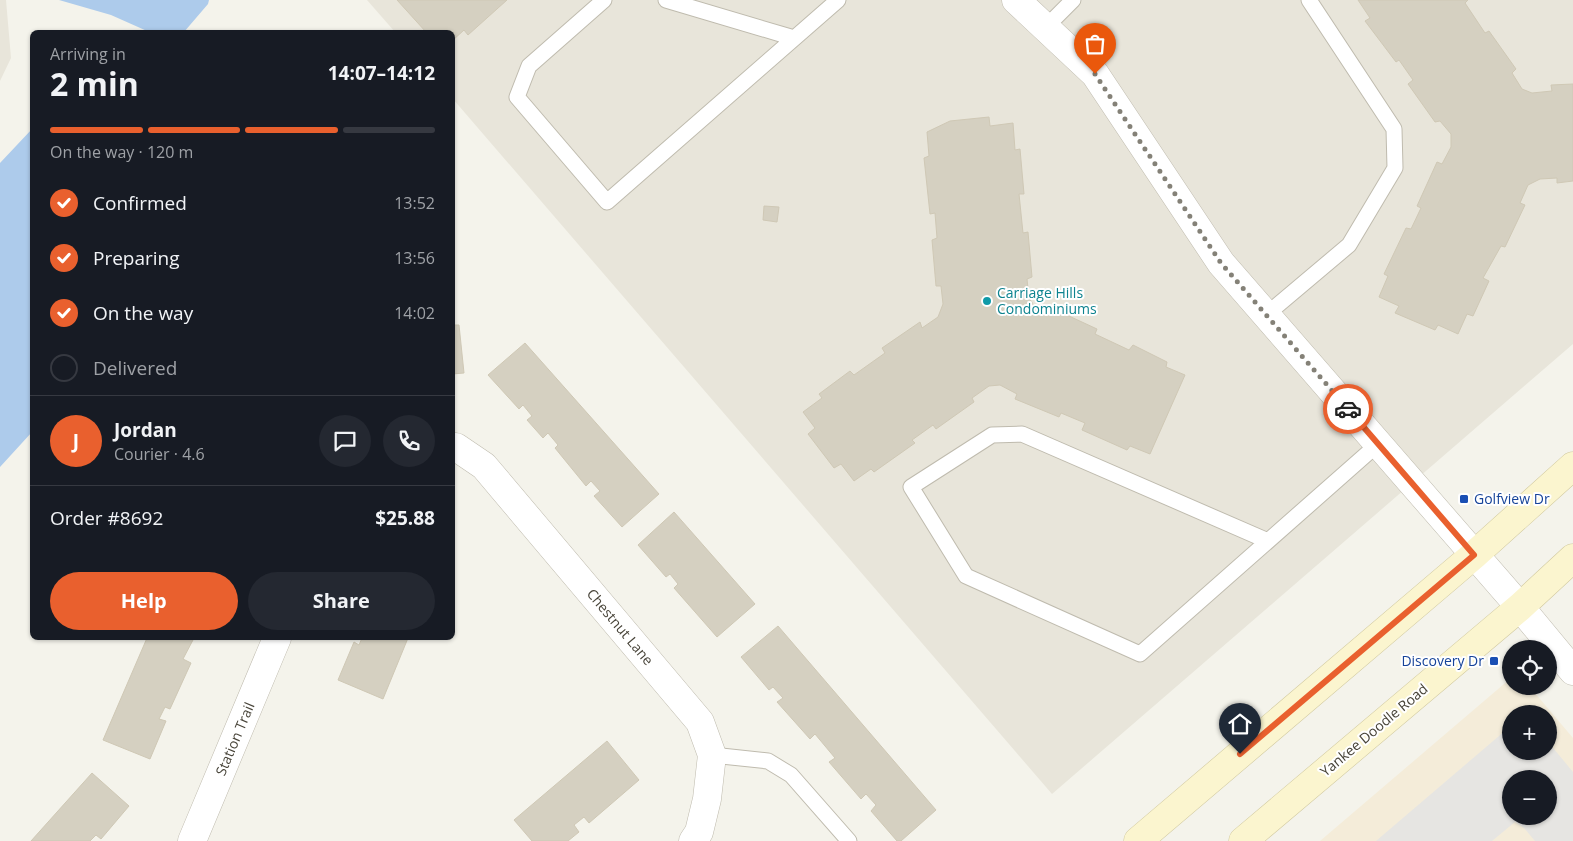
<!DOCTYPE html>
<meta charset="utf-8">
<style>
body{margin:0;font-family:"Open Sans",sans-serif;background:#242831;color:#f1f3f6;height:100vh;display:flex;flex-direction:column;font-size:19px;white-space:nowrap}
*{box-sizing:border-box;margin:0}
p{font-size:16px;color:#9ea1a6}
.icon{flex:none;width:28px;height:28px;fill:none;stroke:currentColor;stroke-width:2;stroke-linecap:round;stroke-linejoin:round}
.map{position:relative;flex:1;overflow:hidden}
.drawer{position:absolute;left:30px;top:30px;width:425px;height:610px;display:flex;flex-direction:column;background:#171b24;border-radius:8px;box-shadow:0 1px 4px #0004}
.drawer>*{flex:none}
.fabs{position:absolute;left:1502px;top:640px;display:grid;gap:10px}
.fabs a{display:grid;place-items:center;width:55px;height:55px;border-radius:50%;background:#171b24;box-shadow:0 1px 4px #0004;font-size:25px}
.pin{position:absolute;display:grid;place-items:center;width:42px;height:42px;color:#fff;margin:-51px -21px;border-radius:50% 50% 50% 0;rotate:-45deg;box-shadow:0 0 5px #0007}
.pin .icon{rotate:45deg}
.courier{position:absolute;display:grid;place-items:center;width:50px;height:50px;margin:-25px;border:4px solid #e9602e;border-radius:50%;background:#fff;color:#222;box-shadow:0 1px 6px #0007}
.headline em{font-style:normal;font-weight:700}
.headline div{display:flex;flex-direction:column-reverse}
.headline{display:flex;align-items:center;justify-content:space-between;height:85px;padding:0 20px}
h1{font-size:32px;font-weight:700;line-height:38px}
.bar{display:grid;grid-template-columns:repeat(4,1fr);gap:8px 5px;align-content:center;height:60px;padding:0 20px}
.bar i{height:6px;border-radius:4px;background:#363941}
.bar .current{background:#e9602e}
.bar p{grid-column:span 4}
.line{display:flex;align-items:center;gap:12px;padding:0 20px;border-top:1px solid #363941}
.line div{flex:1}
.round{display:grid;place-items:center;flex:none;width:52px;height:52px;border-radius:26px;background:#242831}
ol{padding:0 20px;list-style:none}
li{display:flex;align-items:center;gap:15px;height:55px}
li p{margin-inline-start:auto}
li .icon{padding:5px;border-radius:50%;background:#e9602e;color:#fff;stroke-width:4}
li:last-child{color:#9ea1a6}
li i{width:28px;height:28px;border:2px solid #363941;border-radius:50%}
.action{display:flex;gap:10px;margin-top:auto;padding:10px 20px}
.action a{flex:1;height:58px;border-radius:30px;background:#e9602e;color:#fff;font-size:20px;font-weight:700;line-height:58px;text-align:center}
.action a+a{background:#242831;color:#f1f3f6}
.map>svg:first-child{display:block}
.residential{fill:#e8e5da}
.commercial{fill:#f4ecd9;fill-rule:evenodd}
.parking{fill:#e6e5e2;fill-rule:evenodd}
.water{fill:#adcbeb}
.building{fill:#d5d0c1;stroke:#cfc8b5}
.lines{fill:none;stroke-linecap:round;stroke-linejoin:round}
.lane-casing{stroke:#bfbbae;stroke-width:17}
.street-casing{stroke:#bfbbae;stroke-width:29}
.secondary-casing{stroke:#d0c89e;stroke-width:29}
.lane{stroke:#fff;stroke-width:15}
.street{stroke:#fff;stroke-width:28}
.secondary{stroke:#fbf5cf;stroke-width:28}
.done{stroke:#848177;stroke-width:5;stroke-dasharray:0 9}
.route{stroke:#e9602e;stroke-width:6}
.culture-dot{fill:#0f9aa8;stroke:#fff;stroke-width:2}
.transit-dot{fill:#1a4fb4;stroke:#fff;stroke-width:2}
.labels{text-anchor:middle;stroke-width:4;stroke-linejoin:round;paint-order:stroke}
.culture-label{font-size:14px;fill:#0d838f;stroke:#fff;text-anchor:start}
.transit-label{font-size:14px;fill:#164399;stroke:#fff;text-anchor:start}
.street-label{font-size:14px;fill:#484439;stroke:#fff}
</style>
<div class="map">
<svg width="1573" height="841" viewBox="0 0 1573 841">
<rect width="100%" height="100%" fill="#f4f3eb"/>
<path class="residential" d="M0,0H6L11,58L0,81Z
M367,0H1573V344L1052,794L453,99L452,32H395Z"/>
<path class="commercial" d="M1511,678V686H1529L1573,738V841H1320ZM1511,714H1549V751H1511ZM1511,779H1549V816H1511Z"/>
<path class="parking" d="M1506,730L1511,736V751H1549V743L1573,772V841H1535L1524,828L1515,822L1492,841H1376ZM1511,779H1549V816H1511Z"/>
<path class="water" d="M59,0H209L208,4L184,32L147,31L111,15Z
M32,129V432L0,467V163Z"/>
<path class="building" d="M397,0H507L468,35L464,30L452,41V32H426Z
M1358,0H1468L1465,3L1485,33L1489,31L1516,69L1512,73L1522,89L1532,93L1552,91L1551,85L1573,84V181L1557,183V178L1540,179L1528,185L1520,203L1525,205L1505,247L1501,246L1483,278L1489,281L1473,316L1467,314L1458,334L1438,325L1435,330L1395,313L1399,306L1379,297L1388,276L1384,274L1406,228L1411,229L1421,208L1417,206L1437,162L1442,164L1451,147V134L1440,121L1435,122L1408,84L1413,80L1399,60L1396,62L1365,21L1370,18Z
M989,117L990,126L1013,123L1015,150L1020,149L1024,194H1019L1023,233L1028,232L1032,277L1027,279L1029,298L1035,307L1054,315L1056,310L1097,329L1095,334L1129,350L1133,345L1167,362L1166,367L1185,375L1150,454L1130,446L1127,450L1082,430L1085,423L1061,413L1059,417L1015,399L1017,394L1000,385L989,386L972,398L974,402L936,429L933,425L912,440L915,443L874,472L871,469L854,481L841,464L834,468L808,434L815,428L803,412L822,398L819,394L850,371L854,375L885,353L882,348L920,322L922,328L938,317L943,304L941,286H936L932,240L937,238L935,213L930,214L924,158L929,156L927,132L950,121Z
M764,206L779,207L777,222L763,220Z
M452,325H459L464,373L452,374Z
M525,343L659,494L622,527L594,496L600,491L591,481L586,486L555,448L558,445L548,433L543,438L527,420L532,416L523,405L519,409L488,375Z
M674,512L755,604L717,637L674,588L678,584L670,574L666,577L638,545Z
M778,626L936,810L901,841H897L871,811L876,805L866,794L861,799L829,762L835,758L815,734L810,739L777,702L783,698L773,687L769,690L741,657Z
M147,638H194L183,659L191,663L170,709L165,707L159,719L166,721L150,759L103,740Z
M362,638H408L383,699L338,680L354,642L359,645Z
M607,741L639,780L589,823L584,817L574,825L579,832L568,841H532L514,820Z
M92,773L129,806L101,839L96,835L90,841H31Z"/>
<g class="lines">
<defs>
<path id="lane" d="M604,0L529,66L517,97L607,202L838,0
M666,0L794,38
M1045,28L1073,0
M1266,315L1349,245L1395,168L1394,129L1309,0
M1268,541L1022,434L992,435L911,487L966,576L1140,654L1378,444
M712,755L768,761L791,775L849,841"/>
<path id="street" d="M1016,0L1095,74L1221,263L1520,607L1573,671
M452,447H456L484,466L700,722L712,755L707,799L699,832L693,841
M192,841L277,638"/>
<path id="secondary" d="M1138,841L1474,555L1573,466
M1243,841L1520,607L1573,558"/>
</defs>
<use href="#lane" class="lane-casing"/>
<use href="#street" class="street-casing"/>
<use href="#secondary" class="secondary-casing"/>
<use href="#lane" class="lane"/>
<use href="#street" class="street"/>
<use href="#secondary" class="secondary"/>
</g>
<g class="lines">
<path class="done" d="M1095,74L1221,263L1348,409"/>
<path class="route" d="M1240,754L1474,555L1348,409"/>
</g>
<circle class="culture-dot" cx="987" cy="301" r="5"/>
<g class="transit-dot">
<rect x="1459" y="494" width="10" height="10" rx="2.5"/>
<rect x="1489" y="656" width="10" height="10" rx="2.5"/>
</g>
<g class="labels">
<g class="culture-label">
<text x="997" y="298">Carriage Hills<tspan x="997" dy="16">Condominiums</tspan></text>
</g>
<g class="transit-label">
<text x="1474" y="504">Golfview Dr</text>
<text x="1484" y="666" text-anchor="end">Discovery Dr</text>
</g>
<g class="street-label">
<text transform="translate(620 627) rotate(50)" y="5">Chestnut Lane</text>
<text transform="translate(1374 730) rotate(-40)" y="5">Yankee Doodle Road</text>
<text transform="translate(235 739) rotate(-67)" y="5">Station Trail</text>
</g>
</g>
</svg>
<div class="fabs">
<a><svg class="icon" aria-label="locate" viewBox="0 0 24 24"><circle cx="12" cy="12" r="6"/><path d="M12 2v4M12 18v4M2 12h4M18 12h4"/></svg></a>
<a>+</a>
<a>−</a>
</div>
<div class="pin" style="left:1095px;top:74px;background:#ea580c"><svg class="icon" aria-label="bag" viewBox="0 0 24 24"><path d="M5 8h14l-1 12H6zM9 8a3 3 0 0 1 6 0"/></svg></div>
<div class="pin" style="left:1240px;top:754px;background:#1f2937"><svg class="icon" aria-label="home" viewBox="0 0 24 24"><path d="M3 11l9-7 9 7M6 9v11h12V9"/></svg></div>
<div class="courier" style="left:1348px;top:409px"><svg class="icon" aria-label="car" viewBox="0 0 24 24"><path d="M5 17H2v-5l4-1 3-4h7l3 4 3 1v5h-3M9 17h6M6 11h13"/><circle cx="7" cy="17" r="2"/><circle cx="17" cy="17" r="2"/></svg></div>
<section class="drawer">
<div class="headline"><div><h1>2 min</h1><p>Arriving in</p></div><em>14:07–14:12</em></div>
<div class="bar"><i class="current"></i><i class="current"></i><i class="current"></i><i></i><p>On the way · 120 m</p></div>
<ol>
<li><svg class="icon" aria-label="check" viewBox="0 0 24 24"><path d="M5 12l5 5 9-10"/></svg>Confirmed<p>13:52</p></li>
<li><svg class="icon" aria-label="check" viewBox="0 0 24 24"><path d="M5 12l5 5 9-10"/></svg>Preparing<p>13:56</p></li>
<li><svg class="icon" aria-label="check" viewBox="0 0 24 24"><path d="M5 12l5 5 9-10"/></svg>On the way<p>14:02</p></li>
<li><i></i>Delivered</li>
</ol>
<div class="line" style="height:90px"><b class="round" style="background:#e9602e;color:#fff">J</b><div><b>Jordan</b><p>Courier · 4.6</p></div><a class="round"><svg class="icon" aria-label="chat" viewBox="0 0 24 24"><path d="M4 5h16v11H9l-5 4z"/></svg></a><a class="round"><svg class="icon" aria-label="phone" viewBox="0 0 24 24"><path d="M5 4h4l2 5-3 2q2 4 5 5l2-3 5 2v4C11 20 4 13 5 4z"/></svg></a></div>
<div class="line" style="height:65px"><div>Order #8692</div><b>$25.88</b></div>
<div class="action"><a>Help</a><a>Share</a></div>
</section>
</div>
